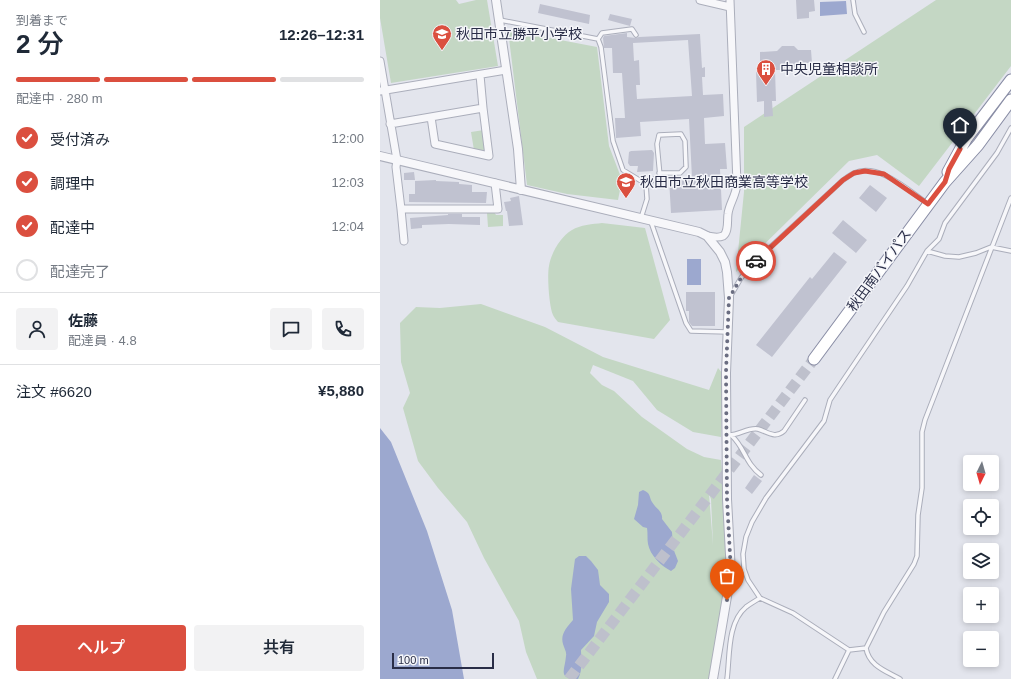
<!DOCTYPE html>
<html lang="ja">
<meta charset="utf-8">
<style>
body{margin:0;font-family:Helvetica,"Noto Sans JP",sans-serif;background:#f2f2f3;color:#1f2937;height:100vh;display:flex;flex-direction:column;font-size:15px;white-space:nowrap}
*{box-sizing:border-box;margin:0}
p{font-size:13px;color:#747a83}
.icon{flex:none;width:22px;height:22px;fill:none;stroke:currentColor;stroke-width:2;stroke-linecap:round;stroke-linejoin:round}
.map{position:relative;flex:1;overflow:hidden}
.drawer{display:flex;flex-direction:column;background:#fff;width:380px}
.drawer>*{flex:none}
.needle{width:26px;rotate:185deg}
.tools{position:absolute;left:583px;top:455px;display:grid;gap:8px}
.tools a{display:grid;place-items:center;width:36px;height:36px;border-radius:4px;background:#fff;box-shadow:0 2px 6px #0003;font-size:20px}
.scale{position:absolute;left:12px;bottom:10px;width:102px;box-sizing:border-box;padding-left:4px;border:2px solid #292d47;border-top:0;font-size:11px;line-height:14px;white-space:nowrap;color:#292d47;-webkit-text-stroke:3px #f4f5f9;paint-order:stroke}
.pin{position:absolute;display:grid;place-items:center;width:34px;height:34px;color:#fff;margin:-41px -17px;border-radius:50% 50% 50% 0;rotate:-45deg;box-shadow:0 0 4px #0007}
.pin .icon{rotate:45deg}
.courier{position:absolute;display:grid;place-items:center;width:40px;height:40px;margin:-20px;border:3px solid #db4f3f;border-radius:50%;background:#fff;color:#222;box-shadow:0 1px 5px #0007}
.overview em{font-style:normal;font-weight:600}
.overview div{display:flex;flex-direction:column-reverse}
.overview{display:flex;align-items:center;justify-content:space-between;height:68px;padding:0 16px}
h1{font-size:26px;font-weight:600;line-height:30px}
.bar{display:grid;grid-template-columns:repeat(4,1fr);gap:6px 4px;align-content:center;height:48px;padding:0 16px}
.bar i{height:5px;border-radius:3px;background:#e0e1e3}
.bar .active{background:#db4f3f}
.bar p{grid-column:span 4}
.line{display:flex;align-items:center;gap:10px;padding:0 16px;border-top:1px solid #e0e1e3}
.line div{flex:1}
.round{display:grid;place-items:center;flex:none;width:42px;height:42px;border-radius:4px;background:#f2f2f3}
ol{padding:0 16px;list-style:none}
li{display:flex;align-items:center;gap:12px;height:44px}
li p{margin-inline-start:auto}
li .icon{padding:4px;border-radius:50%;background:#db4f3f;color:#fff;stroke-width:4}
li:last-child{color:#747a83}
li i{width:22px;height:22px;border:2px solid #e0e1e3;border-radius:50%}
.primary-button{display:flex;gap:8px;margin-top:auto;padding:8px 16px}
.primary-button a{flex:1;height:46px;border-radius:4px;background:#db4f3f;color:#fff;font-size:16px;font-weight:600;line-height:46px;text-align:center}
.primary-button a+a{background:#f2f2f3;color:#1f2937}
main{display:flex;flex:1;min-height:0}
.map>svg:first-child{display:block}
.green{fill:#c4d7c4;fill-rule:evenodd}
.water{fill:#9ca8cf}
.building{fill:#c0c2d0;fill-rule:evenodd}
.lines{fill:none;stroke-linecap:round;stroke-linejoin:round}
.trunk-tunnel{stroke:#bec0cc;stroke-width:11;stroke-dasharray:11 5.5;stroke-linecap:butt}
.service-casing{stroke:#abaebb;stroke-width:5.5}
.minor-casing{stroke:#abaebb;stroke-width:9}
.tertiary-casing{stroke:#abaebb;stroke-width:10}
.trunk-casing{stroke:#898da5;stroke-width:13}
.service{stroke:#f7f7fa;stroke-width:3.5}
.minor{stroke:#f7f7fa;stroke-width:7}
.tertiary{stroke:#f7f7fa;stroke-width:8}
.trunk{stroke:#fff;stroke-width:11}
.done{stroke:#6a6d81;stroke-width:4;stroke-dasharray:0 7.2}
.route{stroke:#db4f3f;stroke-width:5}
.labels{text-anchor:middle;stroke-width:3;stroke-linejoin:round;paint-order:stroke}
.poi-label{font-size:14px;fill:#292d47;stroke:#f4f5f9;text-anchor:start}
.street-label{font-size:14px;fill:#292d47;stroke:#f4f5f9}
</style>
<main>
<section class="drawer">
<div class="overview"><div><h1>2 分</h1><p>到着まで</p></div><em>12:26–12:31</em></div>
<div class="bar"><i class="active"></i><i class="active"></i><i class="active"></i><i></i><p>配達中 · 280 m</p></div>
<ol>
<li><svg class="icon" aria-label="check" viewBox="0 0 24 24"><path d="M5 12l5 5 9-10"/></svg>受付済み<p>12:00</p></li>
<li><svg class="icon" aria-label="check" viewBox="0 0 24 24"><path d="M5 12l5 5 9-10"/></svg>調理中<p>12:03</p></li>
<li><svg class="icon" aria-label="check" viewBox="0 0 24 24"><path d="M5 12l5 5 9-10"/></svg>配達中<p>12:04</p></li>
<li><i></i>配達完了</li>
</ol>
<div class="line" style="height:72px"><a class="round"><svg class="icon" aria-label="person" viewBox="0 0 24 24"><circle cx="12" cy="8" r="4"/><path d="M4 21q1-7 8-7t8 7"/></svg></a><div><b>佐藤</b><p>配達員 · 4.8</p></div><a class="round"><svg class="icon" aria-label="chat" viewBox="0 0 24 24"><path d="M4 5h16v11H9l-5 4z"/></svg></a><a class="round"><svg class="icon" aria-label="phone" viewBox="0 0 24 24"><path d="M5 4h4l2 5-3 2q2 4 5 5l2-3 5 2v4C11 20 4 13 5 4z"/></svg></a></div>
<div class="line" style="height:52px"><div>注文 #6620</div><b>¥5,880</b></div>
<div class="primary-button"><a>ヘルプ</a><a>共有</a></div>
</section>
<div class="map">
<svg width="631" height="679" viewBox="0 0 631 679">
<rect width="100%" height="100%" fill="#e3e5ed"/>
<path class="green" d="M0,0H76L79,4L96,0H107L118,66L11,83L0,18Z
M556,0H631V66L539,186L497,155L469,161L356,272L364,192V127Z
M128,30L217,47L229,146L242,180L238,200L187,194L147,185Z
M104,130L106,152L94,150L91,132Z
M114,212L116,215H123V226L108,227L107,213Z
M222,223L265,228L290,320L274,339L178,322C176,320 174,317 173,315C169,306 167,275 169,266C171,253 181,236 192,230C200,225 213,224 222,223Z
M101,304L165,327L223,357L329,390L338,368L343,374L341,437L313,432L277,410L253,381L213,365L210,373L222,385L234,391L262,417L307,449L324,457L341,460L345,506L346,572L340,622L330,679H157L146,652L139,621L104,558L87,522L58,488L38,461L23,408L30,393L21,362L20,323L36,307L60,308ZM329,494L331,499L333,545Z"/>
<path class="water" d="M466,1L467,14L440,16V2Z
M307,259H321V285H307Z
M0,428L11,442L47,531L72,610L84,679H0Z
M263,490C271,493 269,497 272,502C276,509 283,511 282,519L292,532L293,548L298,561L295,568L291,571C281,566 270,555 268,544C267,539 268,534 267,528L263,527L254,519L258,505L259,492Z
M199,556H206L211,561L218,570L220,585L229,594V602L217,622L214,636L201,650C201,660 203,670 198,679C177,679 185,670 186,656C187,652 184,648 183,644C180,634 187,627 193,620L191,589L195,559Z"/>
<path class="building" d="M416,0H434L435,11L429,12V18L417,19Z
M160,4L210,15L209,24L158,13Z
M230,14L252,19L250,26L228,20Z
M247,33V37L256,38L259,37L320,34L322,68L325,67V77H322L323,95L343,94L344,116L324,118L325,144L345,143L347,169H340L342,210L291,213L289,179L312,178L309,119L260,122L261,136L236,138L235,118H245L242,73H233L232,48H224L223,38L224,36ZM308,40L312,96L257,99L256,85H260L259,60L254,61L253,43Z
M402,46H414L418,50H431L432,63H416V70H395L396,101H392L393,116L384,117V101L377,102L376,72H380V52L397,51Z
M272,150L274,153L273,171L257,172L258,166H250L248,163L249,152L251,151Z
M34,172L35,180H24V173Z
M56,180V181L79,182V184L92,185V192H107L106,203L29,202V194H35V181Z
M490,185L507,198L496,212L479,198Z
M139,196L143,225L129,226L127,211H126L124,202L131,201L130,198Z
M68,214H82V217H100V225L69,224L42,225V228L31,229L30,218L68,215Z
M463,220L487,240L476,253L452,233Z
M454,252L467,262L392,357L376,345L430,277L432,279Z
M306,292H335V326H312L309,322V311H306Z
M374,475L382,481L372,494L365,488Z"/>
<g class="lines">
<path class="trunk-tunnel" d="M189,679L434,359"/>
<defs>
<path id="service" d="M473,0L475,14L484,32
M120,20L218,39L221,47L233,141L243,170L266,184L267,199L261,218
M218,39L222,33L252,29L256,35
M266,184L280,176L277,144L279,135L301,134L305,141L306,167L300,173H279
M271,222L306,323L311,331L348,332
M547,251L565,256L579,257L596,253L611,247L631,251
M351,295L361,278L372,264L463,180C466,178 470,175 474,173C498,162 528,190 547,203
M348,435C358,436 368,427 378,429C388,432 395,439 404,431L425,400
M352,436C365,448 365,463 381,475
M486,648L504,612L534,564L537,556L538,515L542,488V432L545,420L631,198
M347,679C350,656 347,623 366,607C370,604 375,601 380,598
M455,679L469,650
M520,679C506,671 489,666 486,648L469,650L413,613L380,598L368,580L364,569L363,554L366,537L372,522L386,498L444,421L450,400L458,388L527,286L547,251L559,239L565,223L617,153L631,128"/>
<path id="minor" d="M320,0L350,7
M0,61L17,160L16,167L21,209H118L115,183
M100,75L103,108
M0,91L126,70
M10,124L103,108L109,156L55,144L51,117
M21,209L24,241
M327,236C332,237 339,238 343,236C349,232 347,220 348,214C349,204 356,196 357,184L350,0"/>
<path id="tertiary" d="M116,0L138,149L141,190
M0,156L319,232L327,236L340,252L345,262L347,272L349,298L346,373L347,499L351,573L333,679"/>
<path id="trunk" d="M568,172L586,139L631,80
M434,359L565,182L598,145L631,100"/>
</defs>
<use href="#service" class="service-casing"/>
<use href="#minor" class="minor-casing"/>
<use href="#tertiary" class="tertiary-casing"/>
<use href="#trunk" class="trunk-casing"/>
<use href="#service" class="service"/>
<use href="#minor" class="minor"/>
<use href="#tertiary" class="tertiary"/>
<use href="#trunk" class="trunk"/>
</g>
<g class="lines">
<path class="done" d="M347,600L351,573L347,499L346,372L349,298L361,278L376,261"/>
<path class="route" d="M376,261L463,180L474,173L485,171L504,174L548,204L565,182L569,169L580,149"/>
</g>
<defs>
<symbol id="school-pin" viewBox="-11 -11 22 30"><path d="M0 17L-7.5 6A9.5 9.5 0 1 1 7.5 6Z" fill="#db4f3f" stroke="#f4f5f9"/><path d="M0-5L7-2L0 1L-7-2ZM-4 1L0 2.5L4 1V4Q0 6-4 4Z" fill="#fff"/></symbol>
<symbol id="building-pin" viewBox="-11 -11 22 30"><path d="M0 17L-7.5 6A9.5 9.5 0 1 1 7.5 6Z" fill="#db4f3f" stroke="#f4f5f9"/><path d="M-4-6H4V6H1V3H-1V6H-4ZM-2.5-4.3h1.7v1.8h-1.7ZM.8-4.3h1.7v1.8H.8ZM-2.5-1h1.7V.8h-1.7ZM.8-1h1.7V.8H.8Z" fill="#fff"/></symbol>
</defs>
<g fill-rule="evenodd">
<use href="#school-pin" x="51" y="23" width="22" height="30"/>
<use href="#building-pin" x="375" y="58" width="22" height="30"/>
<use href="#school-pin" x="235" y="171" width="22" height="30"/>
</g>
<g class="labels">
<g class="poi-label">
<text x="76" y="39">秋田市立勝平小学校</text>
<text x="400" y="74">中央児童相談所</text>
<text x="260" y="187">秋田市立秋田商業高等学校</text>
</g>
<g class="street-label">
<text transform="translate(499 270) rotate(-54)" y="5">秋田南バイパス</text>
</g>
</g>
</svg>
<div class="tools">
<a><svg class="needle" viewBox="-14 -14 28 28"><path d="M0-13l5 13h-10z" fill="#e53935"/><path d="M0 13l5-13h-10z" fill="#747a83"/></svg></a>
<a><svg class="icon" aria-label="locate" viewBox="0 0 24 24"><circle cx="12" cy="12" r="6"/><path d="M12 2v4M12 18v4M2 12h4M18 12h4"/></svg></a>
<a><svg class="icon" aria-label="layers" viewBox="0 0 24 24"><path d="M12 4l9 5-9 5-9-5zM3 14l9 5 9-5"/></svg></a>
<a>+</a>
<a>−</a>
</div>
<div class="scale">100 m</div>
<div class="pin" style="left:347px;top:600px;background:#ea580c"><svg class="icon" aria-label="bag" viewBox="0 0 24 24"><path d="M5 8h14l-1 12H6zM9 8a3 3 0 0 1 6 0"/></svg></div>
<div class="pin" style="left:580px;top:149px;background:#1f2937"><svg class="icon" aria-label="home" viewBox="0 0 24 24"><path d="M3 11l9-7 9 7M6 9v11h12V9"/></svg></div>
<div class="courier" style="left:376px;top:261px"><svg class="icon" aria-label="car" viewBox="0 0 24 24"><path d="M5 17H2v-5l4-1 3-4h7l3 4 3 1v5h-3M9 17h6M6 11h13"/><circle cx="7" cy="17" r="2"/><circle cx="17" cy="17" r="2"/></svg></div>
</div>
</main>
